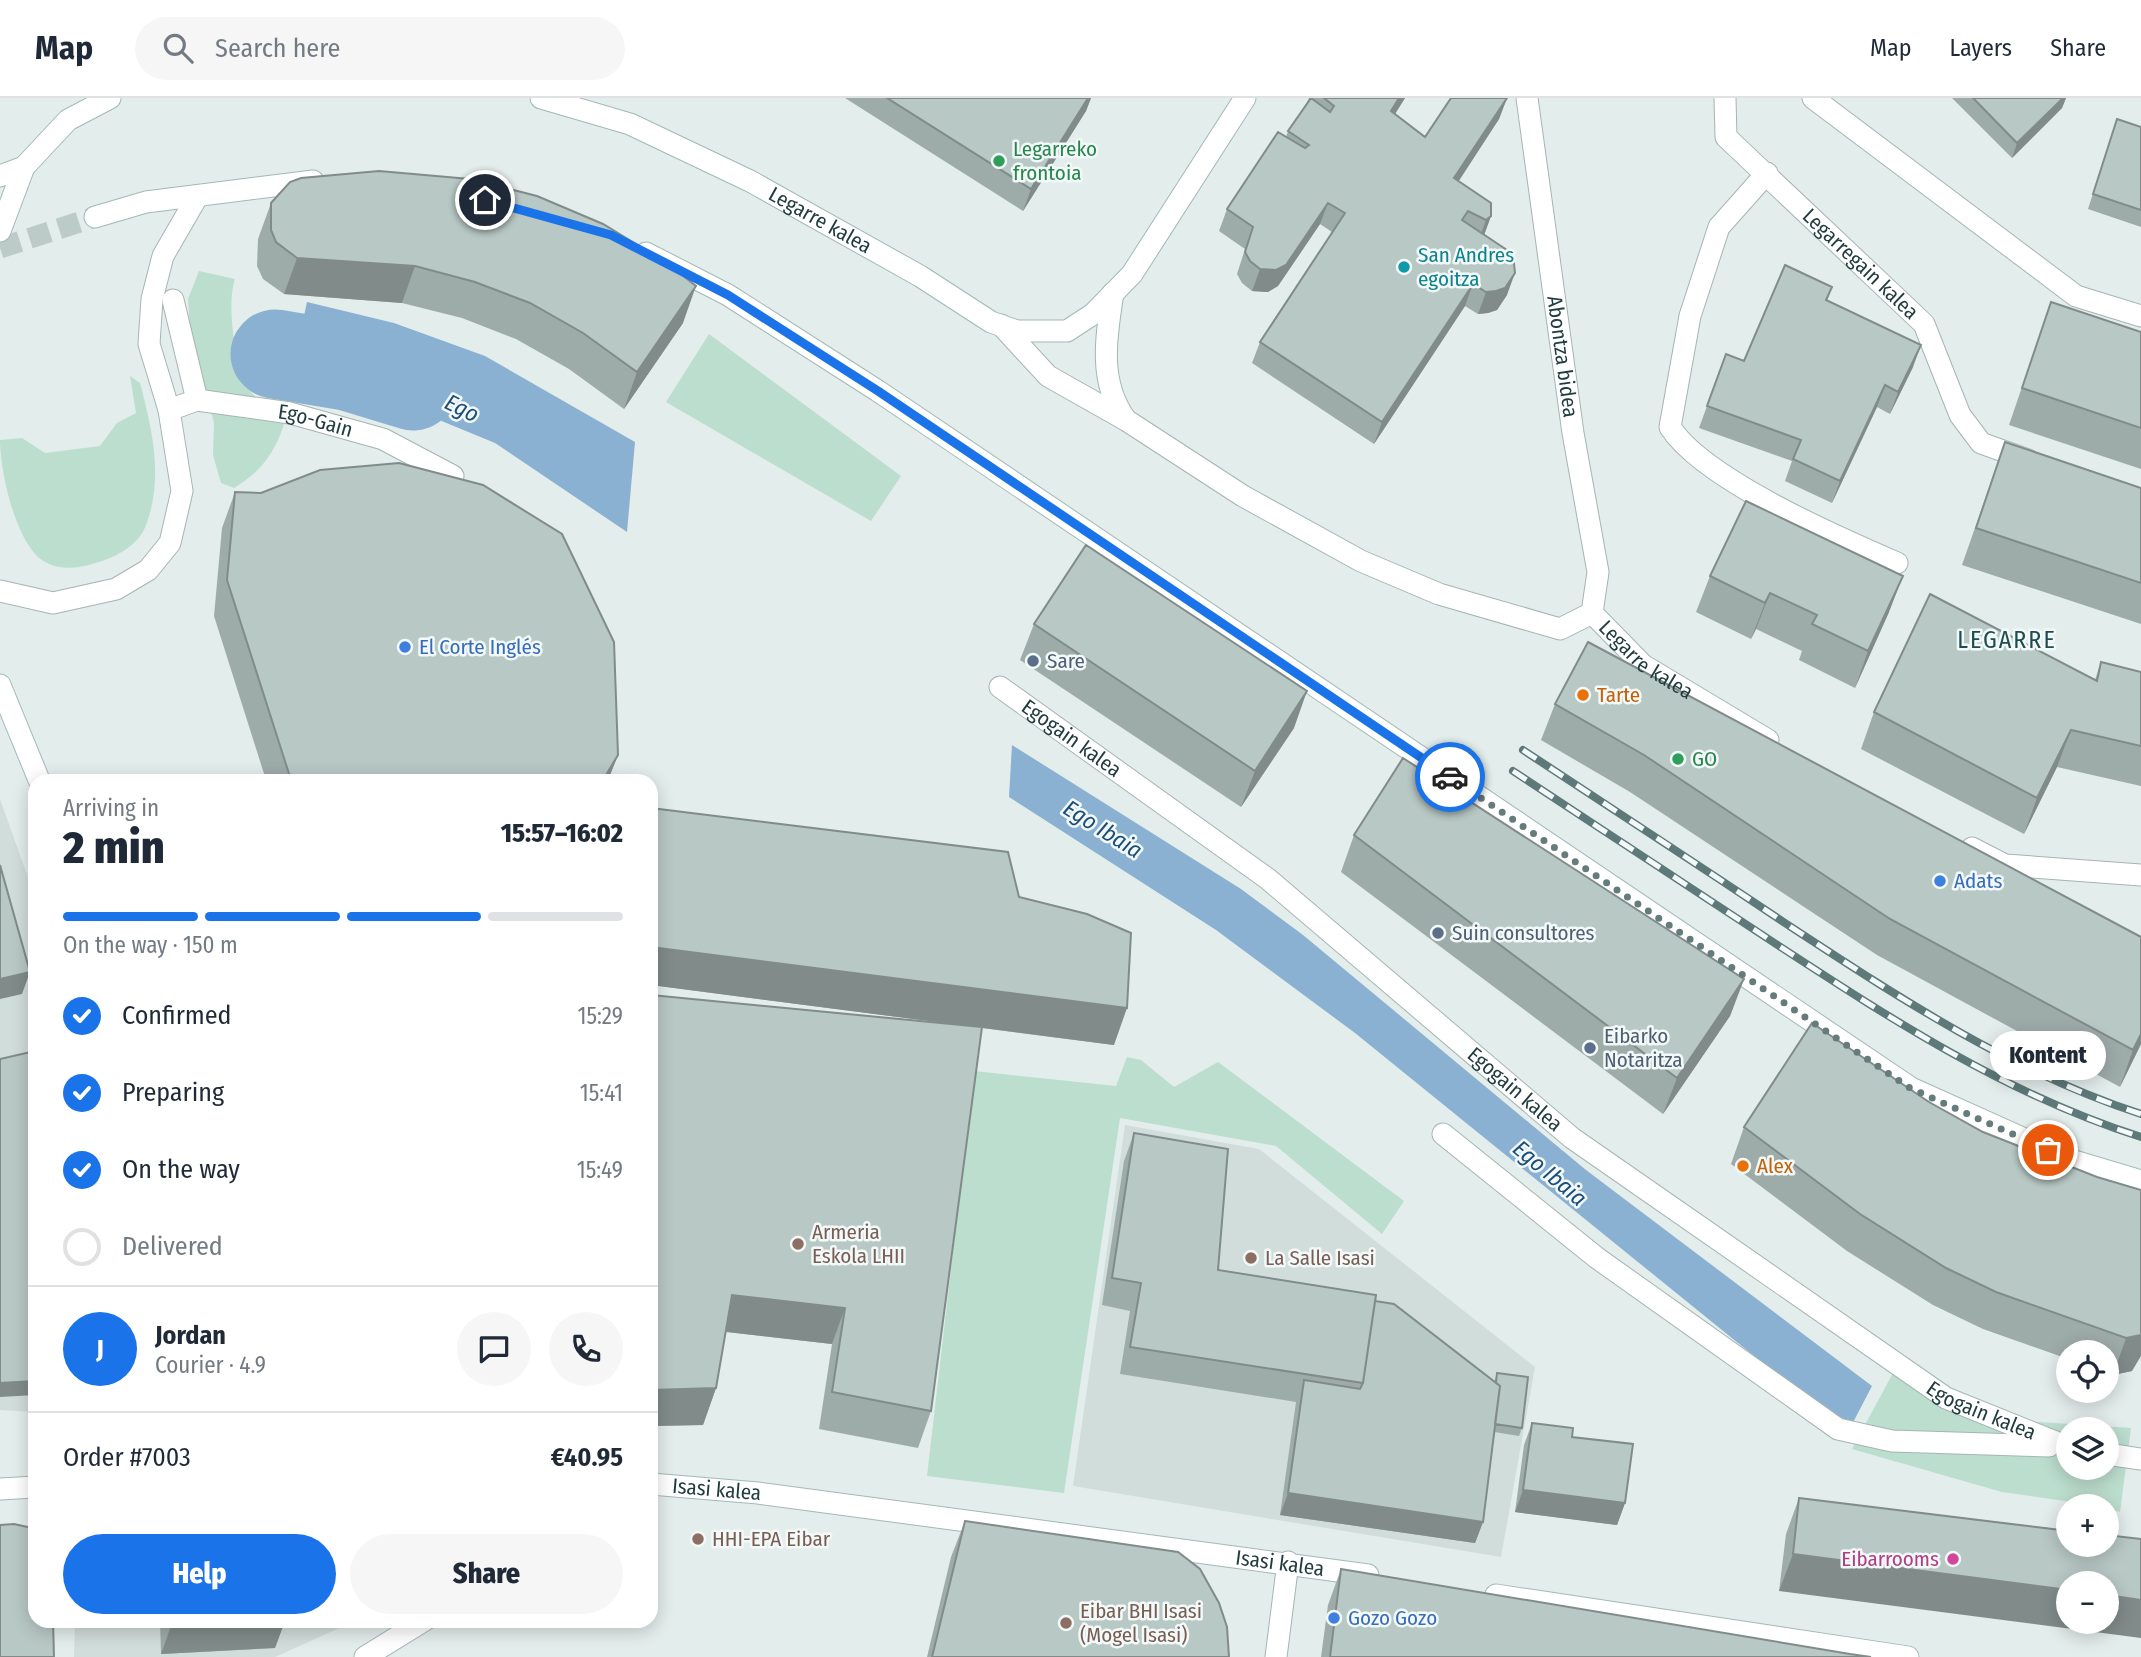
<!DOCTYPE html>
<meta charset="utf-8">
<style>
body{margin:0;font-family:"Fira Sans Condensed",sans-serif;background:#f6f6f7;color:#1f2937;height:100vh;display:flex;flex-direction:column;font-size:26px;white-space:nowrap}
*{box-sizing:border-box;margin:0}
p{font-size:23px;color:#747a83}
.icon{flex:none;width:38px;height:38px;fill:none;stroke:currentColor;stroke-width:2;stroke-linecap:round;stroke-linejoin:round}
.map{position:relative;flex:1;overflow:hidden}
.drawer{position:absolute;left:28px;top:676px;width:630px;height:854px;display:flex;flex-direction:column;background:#fff;border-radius:21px;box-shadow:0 4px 18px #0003}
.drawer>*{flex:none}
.tools{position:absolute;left:2056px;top:1242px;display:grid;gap:14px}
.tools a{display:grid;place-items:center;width:63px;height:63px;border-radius:50%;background:#fff;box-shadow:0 4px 18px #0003;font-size:35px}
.pin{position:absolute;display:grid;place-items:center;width:60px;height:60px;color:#fff;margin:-30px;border:4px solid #fff;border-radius:50%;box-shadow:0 2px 7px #0007}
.courier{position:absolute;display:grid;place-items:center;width:70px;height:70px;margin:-35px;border:5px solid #1a73e8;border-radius:50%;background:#fff;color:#222;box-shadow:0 2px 9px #0007}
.bubble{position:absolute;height:49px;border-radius:24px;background:#fff;box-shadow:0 4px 18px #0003;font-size:23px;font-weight:800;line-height:49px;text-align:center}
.head em{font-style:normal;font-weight:800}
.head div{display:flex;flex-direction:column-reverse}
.head{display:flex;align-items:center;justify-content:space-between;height:119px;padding:0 35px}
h1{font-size:46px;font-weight:800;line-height:52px}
.bar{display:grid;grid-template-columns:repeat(4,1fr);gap:10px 7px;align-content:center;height:84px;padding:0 35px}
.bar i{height:9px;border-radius:5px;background:#e0e1e3}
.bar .current{background:#1a73e8}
.bar p{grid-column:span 4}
.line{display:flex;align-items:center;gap:18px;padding:0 35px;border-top:2px solid #e0e1e3}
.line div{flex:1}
.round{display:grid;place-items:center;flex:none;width:74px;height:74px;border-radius:37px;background:#f6f6f7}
ol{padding:0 35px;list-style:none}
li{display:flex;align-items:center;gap:21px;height:77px}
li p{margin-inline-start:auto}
li .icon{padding:7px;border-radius:50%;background:#1a73e8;color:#fff;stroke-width:4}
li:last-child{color:#747a83}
li i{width:38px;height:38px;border:4px solid #e0e1e3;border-radius:50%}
.cta{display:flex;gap:14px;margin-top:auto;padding:14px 35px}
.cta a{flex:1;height:80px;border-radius:42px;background:#1a73e8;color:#fff;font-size:28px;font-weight:800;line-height:80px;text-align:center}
.cta a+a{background:#f6f6f7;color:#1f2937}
header{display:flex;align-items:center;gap:42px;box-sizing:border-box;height:98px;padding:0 35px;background:#fff;border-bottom:2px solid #e0e1e3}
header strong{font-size:33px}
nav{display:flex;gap:38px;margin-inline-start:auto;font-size:24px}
.search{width:490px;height:63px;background:#f6f6f7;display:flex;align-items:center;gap:18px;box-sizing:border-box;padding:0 24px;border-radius:38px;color:#747a83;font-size:26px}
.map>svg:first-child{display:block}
.built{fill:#d1dddb}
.green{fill:#bcdecf;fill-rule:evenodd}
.water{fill:#8bb1d2}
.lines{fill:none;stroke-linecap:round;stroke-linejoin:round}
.river{stroke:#8bb1d2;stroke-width:89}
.secondary-tunnel{stroke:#bccac8;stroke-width:21;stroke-dasharray:21 10;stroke-linecap:butt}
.lane-casing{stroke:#a5b5b4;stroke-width:23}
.street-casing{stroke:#a5b5b4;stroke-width:23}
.secondary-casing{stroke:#a1b9b7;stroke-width:23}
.lane{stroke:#fff;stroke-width:21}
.street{stroke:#fff;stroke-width:21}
.secondary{stroke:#fff;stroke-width:21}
.rail-casing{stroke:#5d797a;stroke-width:8}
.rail{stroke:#f3f9f8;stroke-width:5;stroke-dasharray:16;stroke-linecap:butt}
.wall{fill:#9eaca9}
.shaded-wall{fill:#818c8a}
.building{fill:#b8c8c5;stroke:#818c8a;stroke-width:2}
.done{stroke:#667b7b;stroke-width:7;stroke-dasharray:0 12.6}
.route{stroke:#1a73e8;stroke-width:9}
.leisure-dot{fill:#2e9e5b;stroke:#f3f9f8;stroke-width:2.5}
.culture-dot{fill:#0f9aa8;stroke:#f3f9f8;stroke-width:2.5}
.shop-dot{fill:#3f7fe0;stroke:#f3f9f8;stroke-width:2.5}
.service-dot{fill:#5c6f8a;stroke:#f3f9f8;stroke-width:2.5}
.food-dot{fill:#e8710a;stroke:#f3f9f8;stroke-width:2.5}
.education-dot{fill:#8d6e63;stroke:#f3f9f8;stroke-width:2.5}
.hotel-dot{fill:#d1479c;stroke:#f3f9f8;stroke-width:2.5}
.labels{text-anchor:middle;stroke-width:5;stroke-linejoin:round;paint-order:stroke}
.leisure-label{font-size:21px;fill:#27864d;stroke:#f3f9f8;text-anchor:start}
.street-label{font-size:21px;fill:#223d3e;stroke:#f3f9f8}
.culture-label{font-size:21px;fill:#0d838f;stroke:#f3f9f8;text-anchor:start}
.shop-label{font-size:21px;fill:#366cbe;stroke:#f3f9f8;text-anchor:start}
.service-label{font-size:21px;fill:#4e5e75;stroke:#f3f9f8;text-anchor:start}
.food-label{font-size:21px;fill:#c56008;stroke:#f3f9f8;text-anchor:start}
.education-label{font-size:21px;fill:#785e54;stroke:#f3f9f8;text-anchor:start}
.hotel-label{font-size:21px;fill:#b23c85;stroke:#f3f9f8;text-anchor:end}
.water-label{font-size:23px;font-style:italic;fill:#1c4e7b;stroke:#f3f9f8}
.quarter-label{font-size:24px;letter-spacing:2px;fill:#1e4d51;stroke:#f3f9f8}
</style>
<header>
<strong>Map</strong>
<div class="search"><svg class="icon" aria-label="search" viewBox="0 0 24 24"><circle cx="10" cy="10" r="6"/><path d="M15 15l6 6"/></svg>Search here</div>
<nav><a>Map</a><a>Layers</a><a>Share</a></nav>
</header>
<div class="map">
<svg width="2141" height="1559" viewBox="0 0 2141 1559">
<rect width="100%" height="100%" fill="#e3edeb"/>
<path class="built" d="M0,701L35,799V1314L0,1312Z
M1125,1027L1259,1051L1535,1269L1501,1459L1073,1388Z
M75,1523H355L275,1559H74Z"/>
<path class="green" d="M199,173L235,181C226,206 235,273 251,294C260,305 274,314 285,323C275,355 262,373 234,390L221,385L213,357L214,325L190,232L188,201Z
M709,236L901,378L871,423L666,304Z
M130,278L140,285C152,331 164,380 146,427C140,445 120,457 102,463C84,469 64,474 45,464C16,448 0,373 0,342L22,340L45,355L100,348L117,325L136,315Z
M1127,959L1141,962L1174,989L1218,964L1404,1103L1382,1136L1276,1048L1120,1020L1064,1395L927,1378L974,973L1116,988Z
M1893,1275L2026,1323L2131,1330L2120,1414L2107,1411V1409L2002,1394L1852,1351ZM2068,1332H2107V1370H2068Z"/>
<path class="water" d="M307,204L394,225L485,258L635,344L627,434L495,345L376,296L292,274Z
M1012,647L1241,791L1303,837L1586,1072L1872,1288L1848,1334L1355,935L1216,832L1009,699Z"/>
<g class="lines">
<path class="river" d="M275,256L347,268L413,288"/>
<path class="secondary-tunnel" d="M0,150L95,119"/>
<defs>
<path id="lane" d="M1767,75L1719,129L1690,218L1670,329C1703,381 1839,440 1897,465"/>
<g id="street">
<path id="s1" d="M1527,0L1573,335L1598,474L1592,515"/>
<path id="s2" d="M1725,0L1726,39L1924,226L1960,317L1981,345L2028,362"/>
<path d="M1813,0L2076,198L2141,218"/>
<path d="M1113,195C1106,239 1098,284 1126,322"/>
<path d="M173,202L197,302"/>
<path d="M1001,227L1048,278L1126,322L1243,398L1361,463L1439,496L1560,531L1592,515"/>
<path id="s3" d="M169,312L197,302L290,315L383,341L453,378"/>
<path d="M0,493L53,505L116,491L148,472L170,445L182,393L169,312L149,246L152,201L163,158L197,99"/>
<path id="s4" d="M1592,515L1643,567L1768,642"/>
<path id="s5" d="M1000,589L1268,781L1572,1040L1946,1300L2068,1349"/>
<path d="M1972,750L2005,767L2141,777"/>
<path d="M1443,1036L1597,1160L1838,1331L1892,1343L2049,1348"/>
<path d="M2107,1356L2141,1361"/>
<path d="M365,1559L425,1522"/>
<path d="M1276,1559L1288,1464"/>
</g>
<g id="secondary">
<path id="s6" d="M541,0L630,26L750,83L920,178L991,224L1017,233H1067L1093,216L1132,176L1245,0"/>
<path d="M0,78L24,69"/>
<path d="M95,119L146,104L313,83"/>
<path d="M0,133L24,69L68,22L110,0"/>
<path d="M646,155L728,197L878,293L1911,990L2071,1062L2141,1083"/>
<path d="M0,587L39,682"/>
<path id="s7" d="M651,1386L758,1395L1368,1477"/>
<path d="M0,1391L35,1389"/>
<path d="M1496,1497L1908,1559"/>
</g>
</defs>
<use href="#lane" class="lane-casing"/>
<use href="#street" class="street-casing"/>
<use href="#secondary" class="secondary-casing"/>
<use href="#lane" class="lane"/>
<use href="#street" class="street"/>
<use href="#secondary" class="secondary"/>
<defs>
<path id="rail" d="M1523,652C1611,710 1700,768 1788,827C1901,901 2012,974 2141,1016
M1513,673C1601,731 1688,788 1776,846C1894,923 2006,996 2141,1039"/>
</defs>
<use href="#rail" class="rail-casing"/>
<use href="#rail" class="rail"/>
</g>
<path class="wall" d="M845,0H1091L1086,13L1023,113Z
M1309,0H1405L1395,16L1425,39L1507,0L1499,21L1459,83L1491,118L1484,137L1507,197L1497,212L1488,215L1478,216L1465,208L1374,346L1252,265L1260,244L1332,134L1320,126L1278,188L1268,194L1252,193L1242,185L1237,176L1245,151L1219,133L1227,111L1286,39L1288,33L1306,7Z
M1952,0H2066L2062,10L2012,60Z
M2117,21L2141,29V129L2088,111Z
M271,105L683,225L624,311L569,271L516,241L462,220L402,205L284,196L263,181L257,168L258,141Z
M1832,189L1827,203L1913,269L1890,316L1877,309L1832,405L1785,383L1792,363L1699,330L1726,256L1744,263Z
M2051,204L2141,234V371L2009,327Z
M2005,344L2141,390V526L1962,467Z
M235,394L618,657L608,682H266L214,518L222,430Z
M1710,478L1889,514L1855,590L1799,562L1802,553L1756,531L1751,541L1696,514Z
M1034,526L1294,630L1241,709L1020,562Z
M2101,564L2141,574V688L2057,669L2024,736L1861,651L1874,614L2095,582Z
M1555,606L2141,839V946L2120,989L1877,857L1630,694L1541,642Z
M651,710L1019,799L1114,947L982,930L931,1313L918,1350L819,1331L832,1246L726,1234L716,1290L703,1327L651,1328L952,926L651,887Z
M1354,737L1744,881L1730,918L1663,1016L1341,774Z
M1929,1004L1983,1034L2097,1079L2132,1273L2113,1277L2107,1274V1255H2068V1261L1983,1231L1933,1207L1847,1153L1731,1066L1744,1029Z
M1134,1035L1218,1172L1375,1203L1494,1284L1497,1275L1522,1330L1519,1338L1494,1334L1483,1424L1475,1445L1280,1417L1296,1304L1120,1276L1130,1213L1102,1207L1124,1063Z
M1532,1325L1572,1339L1625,1405L1617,1427L1515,1414L1524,1347Z
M1799,1400L2141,1441L1779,1493L1786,1436Z
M965,1423L1229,1559H927L951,1459Z
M1341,1471L1850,1556L1871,1559H1321L1328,1507Z
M160,1522H285L275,1550L161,1556Z"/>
<path class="shaded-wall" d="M1088,0H1091L1086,13L1023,113L1031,91Z
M1399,0H1405L1383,35L1391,13Z
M1507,0L1499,21L1446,102L1454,80Z
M2063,0H2066L2062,10L2012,60L2017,45Z
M1328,105L1320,126L1278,188L1268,194L1252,193L1260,171Z
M1491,118L1483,140L1478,144L1486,122Z
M297,160L415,168L402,205L284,196Z
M1515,175L1507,197L1497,212L1488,215L1478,216L1486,194Z
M1473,186L1465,208L1374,346L1382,324Z
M696,188L683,225L624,311L637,274Z
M1921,247L1913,269L1890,316L1898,294Z
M1885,287L1877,309L1832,405L1840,383Z
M1903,478L1889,514L1855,590L1868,553Z
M1770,495L1756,531L1751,541L1765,505Z
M1307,593L1294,630L1241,709L1255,673Z
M2071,632L2057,669L2024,736L2037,700Z
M618,657L608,682H603Z
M651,849L1127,910L1114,947L651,887Z
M30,874L22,896L0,901V881Z
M1744,881L1730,918L1663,1016L1677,980Z
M2141,936V946L2120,989L2133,952Z
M732,1197L845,1210L832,1246L719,1233Z
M2141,1237V1258L2132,1273L2113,1277L2126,1240Z
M35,1283V1297L0,1299V1285Z
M716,1290L703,1327L651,1328V1292Z
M1523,1392L1625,1405L1617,1427L1515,1414Z
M1288,1395L1483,1424L1475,1445L1280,1417Z
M1793,1456L2068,1492V1524H2107V1497L2141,1502V1540L1779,1493Z
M285,1523L275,1550L161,1556L171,1528Z"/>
<path class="building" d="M887,0H1088L1031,91Z
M1311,0L1330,14L1334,8L1324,0H1399L1391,13L1425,39L1451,0H1507L1454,80L1491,105V118L1486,122L1468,113L1462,122L1513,156L1515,175L1505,190L1496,193L1486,194L1473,186L1382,324L1260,244L1345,115L1328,105L1286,167L1276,172L1260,171L1250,163L1245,154L1253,129L1227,111L1278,34L1305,50L1309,47L1288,33Z
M1973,0H2063L2017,45Z
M2117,21L2141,29V112L2093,96Z
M379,73L470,81L537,98L603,126L667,165L696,188L637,274L583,235L530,205L475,184L415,168L297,160L276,144L271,132V105L290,84L301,80Z
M1785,167L1832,189L1826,202L1921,247L1898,294L1885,287L1840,383L1793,361L1801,342L1707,308L1726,256L1744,263Z
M2051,204L2141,234V330L2022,290Z
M2005,344L2141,390V485L1976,430Z
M399,365L483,387L562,436L614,544L618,657L603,682H291L227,482L235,394L261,395L320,372Z
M1746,403L1903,478L1868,553L1812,526L1817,517L1770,495L1765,505L1710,478Z
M1086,447L1307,593L1255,673L1034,526Z
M1930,496L2097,583L2101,564L2141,574V648L2071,632L2037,700L1874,614Z
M1588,544L2141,839V936L2133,952L1890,821L1644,657L1555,606Z
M1403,660L1744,881L1677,980L1354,737Z
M651,710L1008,754L1019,799L1087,816L1131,835L1127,910L651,849Z
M0,767L30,874L0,881Z
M651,897L982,929L931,1313L832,1294L845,1210L732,1197L716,1290L651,1292Z
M1812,925L1929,1004L1983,1034L2097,1079L2141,1092V1237L2126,1240L1996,1194L1946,1170L1860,1116L1744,1029Z
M35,953V1283L0,1285V961Z
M1134,1035L1228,1051L1218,1172L1376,1197L1363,1285L1130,1249L1141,1185L1112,1180Z
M1375,1203L1394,1206L1500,1288L1483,1424L1288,1395L1304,1282L1360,1291L1363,1285Z
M1497,1275L1528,1279L1522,1330L1495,1326L1500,1288L1496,1285Z
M1532,1325L1573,1330L1572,1339L1633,1346L1625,1405L1523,1392Z
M1799,1400L2068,1433V1447H2107V1437L2141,1441V1502L2107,1497V1486H2068V1492L1793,1456Z
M965,1423L1178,1454L1200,1471L1219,1505L1227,1529L1229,1559H932Z
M14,1426L32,1430L35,1432V1522H53L54,1559H0V1427Z
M1341,1471L1850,1556L1871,1559H1330Z
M171,1522H285V1523L171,1528Z"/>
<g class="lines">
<path class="done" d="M1450,679L1910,990L2048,1052"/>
<path class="route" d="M485,102L611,137L728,197L878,293L1450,679"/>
</g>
<g class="leisure-dot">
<circle cx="999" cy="63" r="7"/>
<circle cx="1678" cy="661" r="7"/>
</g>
<circle class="culture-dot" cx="1404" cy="169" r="7"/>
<g class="shop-dot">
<circle cx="405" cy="549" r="7"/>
<circle cx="1940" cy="783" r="7"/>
<circle cx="1334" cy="1520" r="7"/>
</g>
<g class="service-dot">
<circle cx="1033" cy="563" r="7"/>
<circle cx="1438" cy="835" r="7"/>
<circle cx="1590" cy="950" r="7"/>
</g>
<g class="food-dot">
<circle cx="1583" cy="597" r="7"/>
<circle cx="1743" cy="1068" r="7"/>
</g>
<g class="education-dot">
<circle cx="798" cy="1146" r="7"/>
<circle cx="1251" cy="1160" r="7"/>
<circle cx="698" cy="1441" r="7"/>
<circle cx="1066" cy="1525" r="7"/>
</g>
<circle class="hotel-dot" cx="1953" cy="1461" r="7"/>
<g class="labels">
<g class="leisure-label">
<text x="1013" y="58">Legarreko<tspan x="1013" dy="24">frontoia</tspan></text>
<text x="1692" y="668">GO</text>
</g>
<g class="street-label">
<text dy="7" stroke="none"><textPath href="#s6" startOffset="306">Legarre kalea</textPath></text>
<text dy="7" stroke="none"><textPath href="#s2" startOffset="224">Legarregain kalea</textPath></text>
<text dy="7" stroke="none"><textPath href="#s1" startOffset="261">Abontza bidea</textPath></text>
<text dy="7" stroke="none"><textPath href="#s3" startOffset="150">Ego-Gain</textPath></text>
<text dy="7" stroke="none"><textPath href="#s4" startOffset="72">Legarre kalea</textPath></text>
<text dy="7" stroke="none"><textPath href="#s5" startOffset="88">Egogain kalea</textPath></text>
<text dy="7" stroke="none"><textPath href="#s5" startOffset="654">Egogain kalea</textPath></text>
<text dy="7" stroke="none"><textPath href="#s5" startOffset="1222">Egogain kalea</textPath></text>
<text dy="7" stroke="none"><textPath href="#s7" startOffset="66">Isasi kalea</textPath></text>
<text dy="7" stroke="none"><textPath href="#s7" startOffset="634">Isasi kalea</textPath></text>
</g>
<g class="culture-label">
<text x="1418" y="164">San Andres<tspan x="1418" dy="24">egoitza</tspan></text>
</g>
<g class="shop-label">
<text x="419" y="556">El Corte Inglés</text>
<text x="1954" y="790">Adats</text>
<text x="1348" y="1527">Gozo Gozo</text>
</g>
<g class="service-label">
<text x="1047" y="570">Sare</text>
<text x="1452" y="842">Suin consultores</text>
<text x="1604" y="945">Eibarko<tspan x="1604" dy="24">Notaritza</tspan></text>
</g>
<g class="food-label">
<text x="1597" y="604">Tarte</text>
<text x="1757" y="1075">Alex</text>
</g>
<g class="education-label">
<text x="812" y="1141">Armeria<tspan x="812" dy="24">Eskola LHII</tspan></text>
<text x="1265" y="1167">La Salle Isasi</text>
<text x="712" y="1448">HHI-EPA Eibar</text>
<text x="1080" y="1520">Eibar BHI Isasi<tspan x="1080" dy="24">(Mogel Isasi)</tspan></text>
</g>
<g class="hotel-label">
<text x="1939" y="1468">Eibarrooms</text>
</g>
<g class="water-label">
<text transform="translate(462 310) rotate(26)" y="8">Ego</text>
<text transform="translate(1103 731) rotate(32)" y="8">Ego Ibaia</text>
<text transform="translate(1550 1075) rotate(40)" y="8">Ego Ibaia</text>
</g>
<g class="quarter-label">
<text x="2007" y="550">LEGARRE</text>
</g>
</g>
</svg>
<div class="tools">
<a><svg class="icon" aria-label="locate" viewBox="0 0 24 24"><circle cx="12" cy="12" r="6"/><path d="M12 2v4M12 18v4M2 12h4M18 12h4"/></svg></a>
<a><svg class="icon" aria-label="layers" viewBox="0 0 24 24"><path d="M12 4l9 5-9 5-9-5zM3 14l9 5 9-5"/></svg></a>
<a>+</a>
<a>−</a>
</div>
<div class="pin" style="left:2048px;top:1052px;background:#ea580c"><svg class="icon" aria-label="bag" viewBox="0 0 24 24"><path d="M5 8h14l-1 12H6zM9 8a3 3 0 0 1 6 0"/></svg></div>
<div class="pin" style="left:485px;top:102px;background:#1f2937"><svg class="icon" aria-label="home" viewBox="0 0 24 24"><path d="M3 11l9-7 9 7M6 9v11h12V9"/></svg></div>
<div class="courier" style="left:1450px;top:679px"><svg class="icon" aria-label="car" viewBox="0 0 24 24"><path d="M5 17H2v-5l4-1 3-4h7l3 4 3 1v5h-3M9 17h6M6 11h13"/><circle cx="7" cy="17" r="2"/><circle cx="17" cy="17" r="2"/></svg></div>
<div class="bubble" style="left:1990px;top:933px;width:116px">Kontent</div>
<section class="drawer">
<div class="head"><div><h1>2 min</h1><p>Arriving in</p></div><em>15:57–16:02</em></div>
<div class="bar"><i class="current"></i><i class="current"></i><i class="current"></i><i></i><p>On the way · 150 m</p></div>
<ol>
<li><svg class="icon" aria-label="check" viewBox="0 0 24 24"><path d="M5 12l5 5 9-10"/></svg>Confirmed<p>15:29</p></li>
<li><svg class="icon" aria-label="check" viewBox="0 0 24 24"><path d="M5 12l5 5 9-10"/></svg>Preparing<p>15:41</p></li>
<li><svg class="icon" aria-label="check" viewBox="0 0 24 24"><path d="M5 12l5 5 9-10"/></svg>On the way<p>15:49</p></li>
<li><i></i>Delivered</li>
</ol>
<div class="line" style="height:126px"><b class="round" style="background:#1a73e8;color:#fff">J</b><div><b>Jordan</b><p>Courier · 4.9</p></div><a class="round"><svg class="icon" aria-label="chat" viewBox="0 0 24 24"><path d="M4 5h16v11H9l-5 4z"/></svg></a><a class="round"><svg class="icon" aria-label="phone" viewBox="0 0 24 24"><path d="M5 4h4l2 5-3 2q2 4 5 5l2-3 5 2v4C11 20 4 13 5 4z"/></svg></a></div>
<div class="line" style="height:91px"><div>Order #7003</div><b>€40.95</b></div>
<div class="cta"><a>Help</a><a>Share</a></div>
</section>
</div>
